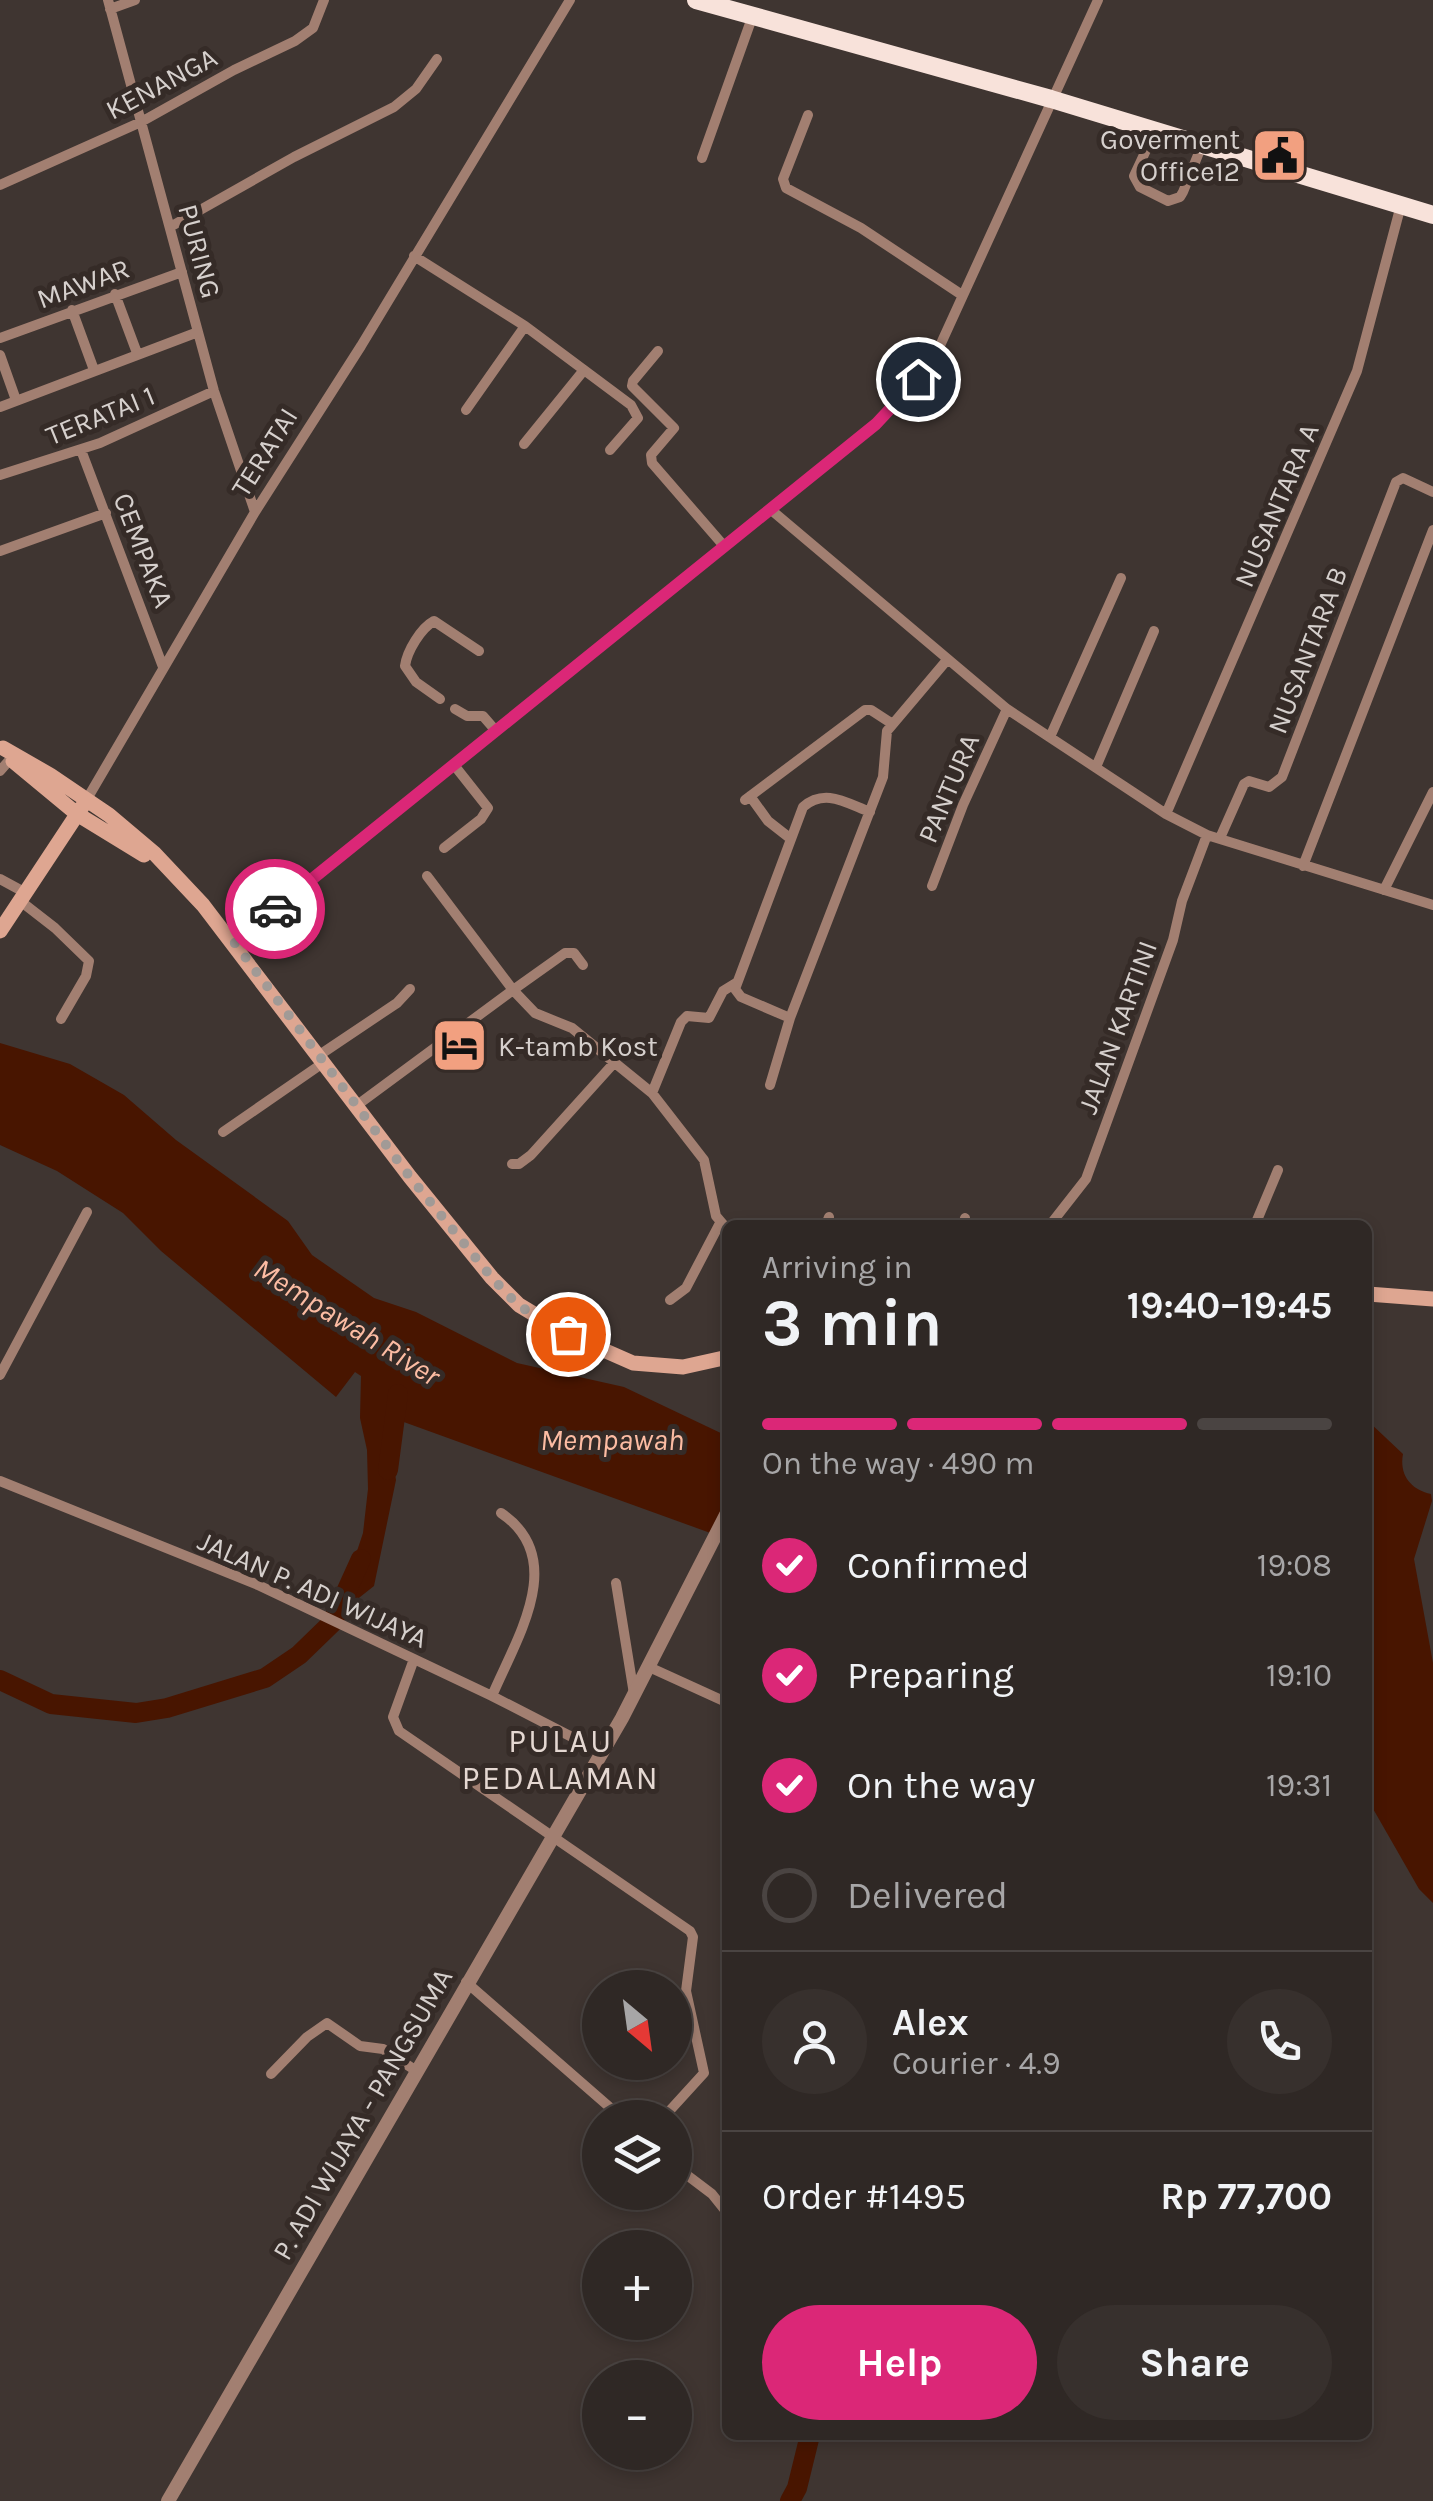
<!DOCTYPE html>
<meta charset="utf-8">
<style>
body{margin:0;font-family:Karla,sans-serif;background:#37302d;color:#f1f3f6;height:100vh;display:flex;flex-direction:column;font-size:38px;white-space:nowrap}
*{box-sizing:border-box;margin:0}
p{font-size:32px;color:#a7a6a7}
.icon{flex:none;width:55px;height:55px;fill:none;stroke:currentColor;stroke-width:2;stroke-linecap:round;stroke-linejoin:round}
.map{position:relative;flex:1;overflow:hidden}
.side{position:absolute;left:722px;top:1220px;width:650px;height:1220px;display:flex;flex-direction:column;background:#2f2825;border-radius:15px;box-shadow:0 5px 15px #0003,0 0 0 2px #4a4442}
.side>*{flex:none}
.needle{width:65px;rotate:151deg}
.buttons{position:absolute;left:582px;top:1970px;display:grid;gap:20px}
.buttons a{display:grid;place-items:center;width:110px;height:110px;border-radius:50%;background:#2f2825;box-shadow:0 5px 15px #0003,0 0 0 2px #4a4442;font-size:50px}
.pin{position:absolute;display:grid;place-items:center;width:85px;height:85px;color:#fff;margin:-42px;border:5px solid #fff;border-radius:50%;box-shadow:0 2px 10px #0007}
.courier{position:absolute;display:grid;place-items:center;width:100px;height:100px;margin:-50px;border:8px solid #db2777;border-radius:50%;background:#fff;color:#222;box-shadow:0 2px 12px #0007}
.head em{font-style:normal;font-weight:700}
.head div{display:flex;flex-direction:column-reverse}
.head{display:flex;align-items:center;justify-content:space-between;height:170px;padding:0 40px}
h1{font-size:65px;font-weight:700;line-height:75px}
.bar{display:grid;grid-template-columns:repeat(4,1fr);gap:15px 10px;align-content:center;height:120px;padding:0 40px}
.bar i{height:12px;border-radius:8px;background:#4a4442}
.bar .current{background:#db2777}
.bar p{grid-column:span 4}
.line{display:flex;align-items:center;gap:25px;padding:0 40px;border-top:2px solid #4a4442}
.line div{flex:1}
.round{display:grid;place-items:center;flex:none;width:105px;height:105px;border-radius:52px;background:#37302d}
ol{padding:0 40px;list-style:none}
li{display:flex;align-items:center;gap:30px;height:110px}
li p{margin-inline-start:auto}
li .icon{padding:10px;border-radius:50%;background:#db2777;color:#fff;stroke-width:4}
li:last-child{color:#a7a6a7}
li i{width:55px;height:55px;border:5px solid #4a4442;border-radius:50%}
.action{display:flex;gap:20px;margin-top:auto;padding:20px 40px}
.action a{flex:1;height:115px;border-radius:60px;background:#db2777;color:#fff;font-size:40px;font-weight:700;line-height:115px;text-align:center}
.action a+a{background:#37302d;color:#f1f3f6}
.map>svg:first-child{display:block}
.water{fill:#481500}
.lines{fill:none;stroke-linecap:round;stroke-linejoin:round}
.river{stroke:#481500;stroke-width:20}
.minor{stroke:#a27f71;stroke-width:10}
.tertiary{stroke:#a27f71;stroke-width:14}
.secondary{stroke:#dea691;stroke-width:15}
.trunk{stroke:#f8e2da;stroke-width:18}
.done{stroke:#a19a96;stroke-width:10;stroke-dasharray:0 18}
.route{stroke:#db2777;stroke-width:12}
.labels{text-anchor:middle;stroke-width:10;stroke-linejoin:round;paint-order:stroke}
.street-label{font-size:28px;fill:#d6d0cd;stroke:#352b27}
.poi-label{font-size:28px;fill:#d6d0cd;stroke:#352b27;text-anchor:end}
.water-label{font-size:30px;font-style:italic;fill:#fcbca3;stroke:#352b27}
.quarter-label{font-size:32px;letter-spacing:2.5px;fill:#e5d8d2;stroke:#352b27}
</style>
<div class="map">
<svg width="1433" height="2501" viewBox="0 0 1433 2501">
<rect width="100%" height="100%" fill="#3f3531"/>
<path class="water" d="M0,1043L70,1064L124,1095L176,1140L288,1221L312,1255L374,1298L416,1312L517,1363L624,1387L727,1436V1539L390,1417L389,1435L396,1480L374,1586L355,1601L349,1575L363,1533L368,1489L367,1450L360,1418L361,1376L355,1372L336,1397L161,1251L123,1213L57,1171L0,1145Z
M1368,1421L1403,1454C1399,1475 1411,1490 1431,1494L1432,1501L1414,1559L1433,1663V1903L1419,1889L1368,1800Z"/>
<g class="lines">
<path class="river" d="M388,1470L398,1394
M0,1680L51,1704L136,1713L167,1708L265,1678L299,1655L332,1623L361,1559
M790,2501L797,2488L810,2435"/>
<path class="minor" d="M108,0L214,391L255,512
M110,9L135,0
M808,115L783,179L786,188L861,228L962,295
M1155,131L1134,176L1140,187L1168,201L1180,197L1183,192L1202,145
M702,158L753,15
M0,185L141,122L234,70L295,41L313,28L324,0
M170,227L294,157L394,107L416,89L437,59
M414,256L525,326L631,405L638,418L610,450
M115,294L137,353
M72,310L94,370
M0,338L182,272
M658,351L633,381L632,386L674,428L651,455L652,463L724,546
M0,355L16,400
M0,407L198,332
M466,410L525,326
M524,444L584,370
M81,450L163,667
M0,475L100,443L214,391
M770,509L1007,709L1166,814L1207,835L1433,905
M0,551L106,513
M440,699L416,682L405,666C407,651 421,628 434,621L479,651
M455,709L467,716H483L496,731
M1050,737L1121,578
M1096,767L1154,631
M0,771L13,756
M750,796L768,821L791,839
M87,799L255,512L361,346L570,0
M745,800L865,710H871L891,723
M1166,814L1357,371L1401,205
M1220,838L1244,784L1249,781L1269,787L1282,777L1396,482L1403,478L1433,492
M444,848L481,819L488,808L454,765
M1303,866L1433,530
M427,876L513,990L565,953H574L583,965
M0,879L24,892
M932,886L963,805L1007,709
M1384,890L1433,792
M19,900L55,928L89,961L86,976L61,1019
M234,942L876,424L917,379L938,350L1098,0
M790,1018L741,997L735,989L803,807C825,788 846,803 870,812
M318,1056L397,1003L410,989
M770,1085L790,1018L883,777L887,731L947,660
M652,1093L681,1022L687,1016L709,1018L723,991L736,983
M356,1106L513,990L535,1013L572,1028L652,1093L704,1160L716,1216L728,1230
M223,1132L323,1063
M512,1164H519L531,1155L614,1063
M826,1225L829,1217
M963,1225L965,1218
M1050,1225L1086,1179L1173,940L1182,901L1207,835
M1255,1225L1278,1170
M670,1300L686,1288L720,1223
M0,1375L87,1212
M0,1481L258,1585L492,1696L601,1752
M616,1583L634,1694
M414,1659L393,1717L399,1731L690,1931L693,1937L686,1991L704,2073L663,2118
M649,1667L728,1703
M492,1696C516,1639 569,1559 501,1513
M466,1982L622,2118
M271,2074L307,2037L327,2023L360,2046L383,2049L415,2070
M675,2166L712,2194L728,2214"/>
<path class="tertiary" d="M168,2501L622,1718L728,1511"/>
<path class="secondary" d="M3,748L50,775L109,815L154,853L203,905L410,1177L492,1278L519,1305L567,1334L633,1363L683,1367L728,1357
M13,761L77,814L144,855
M0,931L82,807
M1368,1294L1433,1299"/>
<path class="trunk" d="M696,0L1051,99L1433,215"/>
</g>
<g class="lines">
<path class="done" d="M275,909L234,942L410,1177L492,1278L519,1306L568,1334"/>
<path class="route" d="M275,909L876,424L918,379"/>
</g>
<defs>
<symbol id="civic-square" viewBox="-11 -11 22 22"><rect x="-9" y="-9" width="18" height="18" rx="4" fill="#f2a080" stroke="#352b27"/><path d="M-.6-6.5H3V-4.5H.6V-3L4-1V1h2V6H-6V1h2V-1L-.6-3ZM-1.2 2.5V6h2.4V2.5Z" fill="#111"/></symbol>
<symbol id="hotel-square" viewBox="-11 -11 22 22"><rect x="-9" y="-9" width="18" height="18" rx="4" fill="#f2a080" stroke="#352b27"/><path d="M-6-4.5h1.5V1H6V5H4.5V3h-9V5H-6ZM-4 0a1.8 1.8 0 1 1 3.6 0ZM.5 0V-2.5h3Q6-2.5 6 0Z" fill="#111"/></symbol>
</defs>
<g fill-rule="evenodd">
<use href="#civic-square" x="1248" y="124" width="63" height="63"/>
<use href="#hotel-square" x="428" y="1014" width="63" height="63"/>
</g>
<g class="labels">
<g class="street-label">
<text transform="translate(161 83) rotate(-28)" y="10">KENANGA</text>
<text transform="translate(200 251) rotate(75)" y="10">PURING</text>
<text transform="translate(83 283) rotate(-20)" y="10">MAWAR</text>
<text transform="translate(100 415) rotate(-22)" y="10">TERATAI 1</text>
<text transform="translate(264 452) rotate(-58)" y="10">TERATAI</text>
<text transform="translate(1276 505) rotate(-67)" y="10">NUSANTARA A</text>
<text transform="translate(144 550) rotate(69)" y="10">CEMPAKA</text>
<text transform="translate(1307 650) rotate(-69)" y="10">NUSANTARA B</text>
<text transform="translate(948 788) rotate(-67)" y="10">PANTURA</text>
<text transform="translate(1117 1027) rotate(-70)" y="10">JALAN KARTINI</text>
<text transform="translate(313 1589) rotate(24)" y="10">JALAN P. ADI WIJAYA</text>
<text transform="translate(362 2114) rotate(-60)" y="10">P. ADI WIJAYA - PANGSUMA</text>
</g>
<g class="poi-label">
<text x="1240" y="149">Goverment<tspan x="1240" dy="32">Office12</tspan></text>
<text x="498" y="1056" text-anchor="start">K-tamb Kost</text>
</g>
<g class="water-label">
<text transform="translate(347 1322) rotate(32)" y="10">Mempawah River</text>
<text x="612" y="1450">Mempawah</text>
</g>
<g class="quarter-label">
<text x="561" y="1752">PULAU<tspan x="561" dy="37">PEDALAMAN</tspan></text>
</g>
</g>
</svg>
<div class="buttons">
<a><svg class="needle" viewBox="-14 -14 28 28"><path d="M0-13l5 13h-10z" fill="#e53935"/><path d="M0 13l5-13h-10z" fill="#a7a6a7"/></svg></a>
<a><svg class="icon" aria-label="layers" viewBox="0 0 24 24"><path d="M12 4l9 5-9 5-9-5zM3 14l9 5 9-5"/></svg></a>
<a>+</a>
<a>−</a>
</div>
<div class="pin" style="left:568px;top:1334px;background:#ea580c"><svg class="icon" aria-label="bag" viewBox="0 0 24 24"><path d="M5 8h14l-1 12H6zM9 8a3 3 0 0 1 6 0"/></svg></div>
<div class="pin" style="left:918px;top:379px;background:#1f2937"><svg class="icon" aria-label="home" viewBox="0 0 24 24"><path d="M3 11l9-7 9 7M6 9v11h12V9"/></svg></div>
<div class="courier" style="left:275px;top:909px"><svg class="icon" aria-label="car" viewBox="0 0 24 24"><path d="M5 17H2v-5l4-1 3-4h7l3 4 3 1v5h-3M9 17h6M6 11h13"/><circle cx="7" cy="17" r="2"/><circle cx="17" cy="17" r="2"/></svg></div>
<section class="side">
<div class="head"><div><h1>3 min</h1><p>Arriving in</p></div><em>19:40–19:45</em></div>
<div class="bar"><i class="current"></i><i class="current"></i><i class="current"></i><i></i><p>On the way · 490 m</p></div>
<ol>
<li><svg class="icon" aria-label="check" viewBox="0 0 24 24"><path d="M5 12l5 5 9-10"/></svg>Confirmed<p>19:08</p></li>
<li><svg class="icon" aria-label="check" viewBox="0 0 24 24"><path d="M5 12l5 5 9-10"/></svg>Preparing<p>19:10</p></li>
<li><svg class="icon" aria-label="check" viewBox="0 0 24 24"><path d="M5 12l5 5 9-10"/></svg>On the way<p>19:31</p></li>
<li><i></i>Delivered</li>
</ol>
<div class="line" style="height:180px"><a class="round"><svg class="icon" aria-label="person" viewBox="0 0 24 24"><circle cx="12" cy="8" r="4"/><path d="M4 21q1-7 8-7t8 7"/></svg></a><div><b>Alex</b><p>Courier · 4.9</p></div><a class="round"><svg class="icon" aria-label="phone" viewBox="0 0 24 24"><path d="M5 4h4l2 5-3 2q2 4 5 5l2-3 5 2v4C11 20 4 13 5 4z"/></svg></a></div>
<div class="line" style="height:130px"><div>Order #1495</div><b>Rp 77,700</b></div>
<div class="action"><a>Help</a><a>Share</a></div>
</section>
</div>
